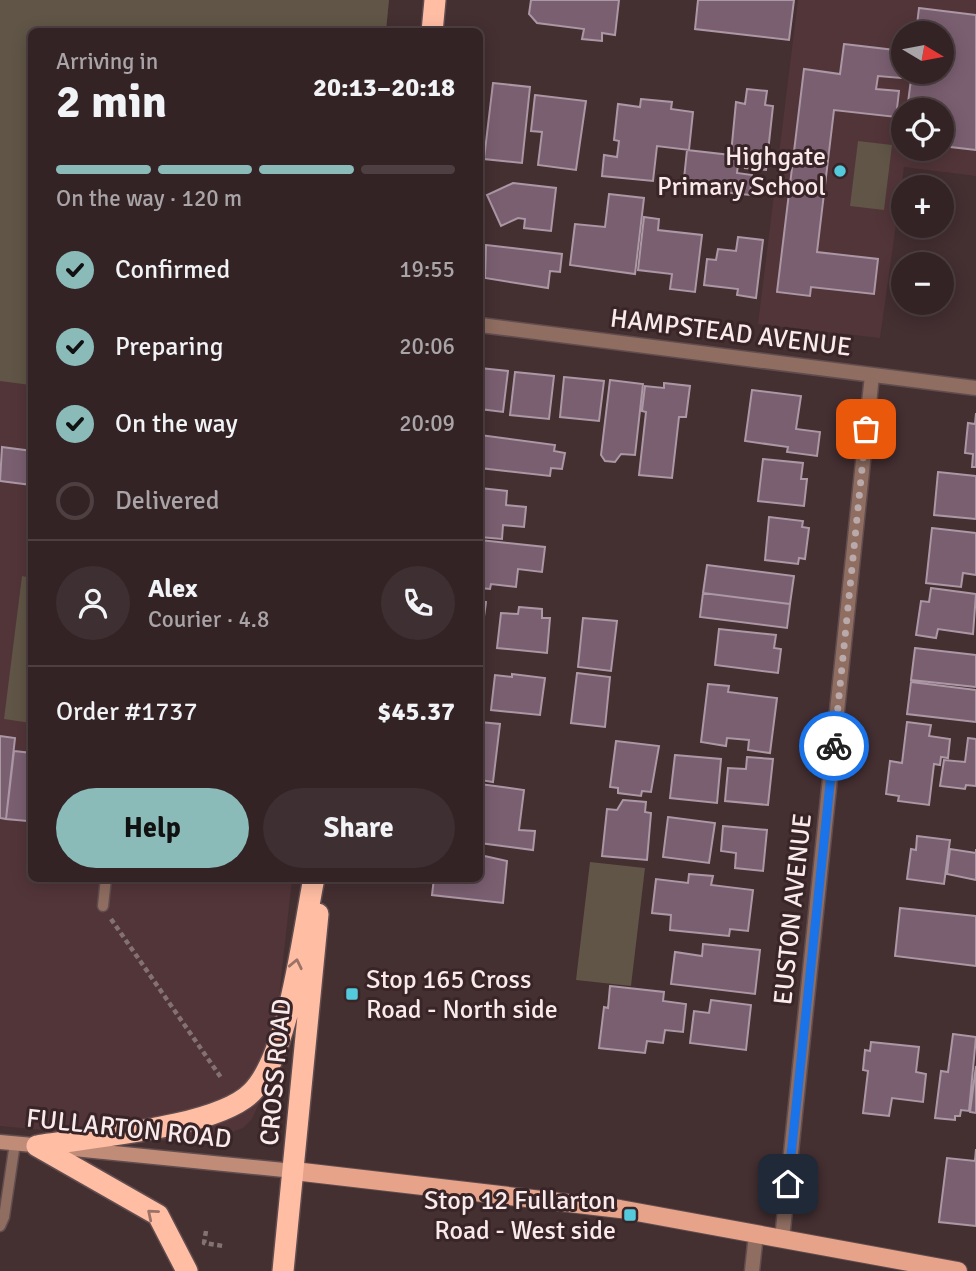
<!DOCTYPE html>
<meta charset="utf-8">
<style>
body{margin:0;font-family:Signika,sans-serif;background:#3e2f32;color:#f1f3f6;height:100vh;display:flex;flex-direction:column;font-size:26px;white-space:nowrap}
*{box-sizing:border-box;margin:0}
p{font-size:23px;color:#a9a4a7}
.icon{flex:none;width:38px;height:38px;fill:none;stroke:currentColor;stroke-width:2;stroke-linecap:round;stroke-linejoin:round}
.map{position:relative;flex:1;overflow:hidden}
.sheet{position:absolute;left:28px;top:28px;width:455px;height:854px;display:flex;flex-direction:column;background:#332325;border-radius:10px;box-shadow:0 4px 18px #0003,0 0 0 2px #4e4042}
.sheet>*{flex:none}
.needle{width:46px;rotate:100deg}
.buttons{position:absolute;left:891px;top:21px;display:grid;gap:14px}
.buttons a{display:grid;place-items:center;width:63px;height:63px;border-radius:50%;background:#332325;box-shadow:0 4px 18px #0003,0 0 0 2px #4e4042;font-size:35px}
.pin{position:absolute;display:grid;place-items:center;width:60px;height:60px;color:#fff;margin:-30px;border-radius:14px;box-shadow:0 4px 10px #0006}
.courier{position:absolute;display:grid;place-items:center;width:70px;height:70px;margin:-35px;border:5px solid #1a73e8;border-radius:50%;background:#fff;color:#222;box-shadow:0 2px 9px #0007}
.overview em{font-style:normal;font-weight:800}
.overview div{display:flex;flex-direction:column-reverse}
.overview{display:flex;align-items:center;justify-content:space-between;height:119px;padding:0 28px}
h1{font-size:46px;font-weight:800;line-height:52px}
.bar{display:grid;grid-template-columns:repeat(4,1fr);gap:10px 7px;align-content:center;height:84px;padding:0 28px}
.bar i{height:9px;border-radius:5px;background:#4e4042}
.bar .on{background:#8bbbb9}
.bar p{grid-column:span 4}
.line{display:flex;align-items:center;gap:18px;padding:0 28px;border-top:2px solid #4e4042}
.line div{flex:1}
.round{display:grid;place-items:center;flex:none;width:74px;height:74px;border-radius:37px;background:#3e2f32}
ol{padding:0 28px;list-style:none}
li{display:flex;align-items:center;gap:21px;height:77px}
li p{margin-inline-start:auto}
li .icon{padding:7px;border-radius:50%;background:#8bbbb9;color:#111;stroke-width:4}
li:last-child{color:#a9a4a7}
li i{width:38px;height:38px;border:4px solid #4e4042;border-radius:50%}
.action{display:flex;gap:14px;margin-top:auto;padding:14px 28px}
.action a{flex:1;height:80px;border-radius:42px;background:#8bbbb9;color:#111;font-size:28px;font-weight:800;line-height:80px;text-align:center}
.action a+a{background:#3e2f32;color:#f1f3f6}
.map>svg:first-child{display:block}
.built{fill:#523539;fill-rule:evenodd}
.green{fill:#605546}
.building{fill:#7a5f71;stroke:#ac97a5;stroke-width:2}
.lines{fill:none;stroke-linecap:round;stroke-linejoin:round}
.lane-casing{stroke:#614d4f;stroke-width:13}
.street-casing{stroke:#614d4f;stroke-width:17}
.secondary-casing{stroke:#614d4f;stroke-width:17}
.primary-casing{stroke:#614d4f;stroke-width:20}
.highway-casing{stroke:#614d4f;stroke-width:24}
.path{stroke:#847273;stroke-width:4.5;stroke-dasharray:5 3.5;stroke-linecap:butt}
.lane{stroke:#8f6d60;stroke-width:10}
.street{stroke:#8f6d60;stroke-width:14}
.secondary{stroke:#c08c77;stroke-width:14}
.primary{stroke:#e7a389;stroke-width:18}
.highway{stroke:#ffbea4;stroke-width:21}
.oneway{stroke:#9c7266}
.done{stroke:#baa9ab;stroke-width:7;stroke-dasharray:0 12.6}
.route{stroke:#1a73e8;stroke-width:9}
.poi-dot{fill:#54cadd;stroke:#392527;stroke-width:2.5}
.labels{text-anchor:middle;stroke-width:6;stroke-linejoin:round;paint-order:stroke}
.poi-label{font-size:26px;fill:#f9ebec;stroke:#392527;text-anchor:end}
.street-label{font-size:26px;fill:#f9ebec;stroke:#392527}
</style>
<div class="map">
<svg width="976" height="1271" viewBox="0 0 976 1271">
<rect width="100%" height="100%" fill="#442f31"/>
<path class="built" d="M0,0H389L386,31L32,32V878L292,879L270,1079L252,1119L243,1128L199,1144L0,1126Z
M798,0H976V176L904,167L880,338L758,324ZM903,33H942V72H903ZM903,110H942V149H903Z"/>
<path class="green" d="M0,0H389L386,31L32,32L31,385L0,381Z
M858,141L892,145L884,210L850,206Z
M22,576L31,578V723L4,719Z
M590,862L645,868L631,986L576,980Z"/>
<path class="building" d="M531,0H619L615,35L602,33V41L582,39L584,29L537,23L529,14Z
M698,0H794L789,40L695,29Z
M919,8L976,15V150L942,146V110H907L912,72H942V33H916Z
M844,44L903,51L901,78L878,76L876,89L899,91L896,117L834,110L817,252L878,259L874,294L811,287L810,296L777,292L804,69L840,74Z
M493,83L530,87L522,163L484,159Z
M747,89L767,91L765,105L773,106L766,170L745,168L747,155L731,154L736,102L745,104Z
M535,95L586,101L576,170L538,165L542,132L531,131Z
M641,99L672,102L671,109L693,112L689,150L657,146L653,181L602,176L604,155L617,157L619,141L614,140L618,104L640,107Z
M687,150L739,156L737,173L752,175L750,195L683,188Z
M513,183L556,188L551,231L524,228L525,219L518,218L501,226L487,195Z
M609,194L644,198L635,274L570,265L575,224L605,227Z
M644,217L659,219L658,230L702,235L695,292L670,289L672,274L638,270Z
M738,237L763,240L756,298L737,295L738,289L704,285L707,259L716,260L718,249L736,251Z
M486,245L562,254L560,272L550,271L548,288L485,278Z
M480,368L508,371L503,412L480,409Z
M515,372L554,376L549,419L510,415Z
M564,377L604,381L599,421L560,417Z
M610,380L643,384L635,455L621,454L615,462L605,461L601,455Z
M664,383L690,386L686,417H679L672,478L639,475L646,412L642,411L645,386L664,388Z
M752,390L801,396L796,429L820,432L817,456L787,452L788,447L745,441Z
M976,413V467H972L973,454L965,453L968,423L975,424Z
M480,435L555,445L554,451L565,453L562,469L551,468L550,476L480,468Z
M2,447L32,451V485L0,481Z
M763,459L803,463L801,479H807L804,506L758,501Z
M938,472L976,476V519L934,515Z
M480,488L507,491L506,505L526,507L524,527L503,525L502,539L480,537Z
M769,517L803,521L802,527L809,528L805,559L799,558L798,564L765,560Z
M932,528L976,533V575L963,573L961,587L926,583Z
M480,540L545,547L542,572L518,569L516,587L491,584L490,589L480,588Z
M707,565L794,576L790,604L703,593Z
M931,588L976,594L973,634L938,629L936,638L916,635L921,601L929,602Z
M703,593L790,604L787,628L700,617Z
M480,601L486,602L480,646Z
M519,607L542,609V618H550L547,653L497,648L501,613L518,614Z
M583,618L617,621L611,671L578,667Z
M719,629L776,635L774,648L781,649L778,673L715,665Z
M915,648L976,655V687L911,680Z
M577,673L610,677L605,727L571,723Z
M512,674L545,678L540,715L491,710L495,675L512,677Z
M911,682L976,690V722L907,714Z
M708,684L729,686L728,692L777,698L770,753L748,750L749,740L727,738L726,746L701,742Z
M480,722L500,724L493,782L480,780Z
M907,722L931,725L929,736L950,739L948,758L941,757L940,765L934,764L929,805L898,801L899,796L886,794L890,761L902,763Z
M0,736L15,738L6,819L0,818Z
M968,738L976,739V786L966,785L965,789L940,786L944,760L965,762Z
M616,741L659,746L651,792L642,791L641,796L618,793V788L610,787Z
M14,751L32,753L27,821L6,819Z
M675,755L721,759L717,803L670,798Z
M747,757L773,759L768,805L725,801L728,768L746,769Z
M480,784L524,790L519,830L535,831L533,850L480,843Z
M623,800L646,802L645,812L651,813L647,860L602,856L607,809L617,810Z
M668,817L715,823L709,863L663,857Z
M723,826L767,830L763,871L735,868L736,853L721,851Z
M917,836L950,840L944,884L907,879L911,849L916,850Z
M950,849L976,853V849V880L947,874Z
M480,855L507,861L503,903L432,895L434,878H480Z
M689,874L713,876L711,885L753,890L748,931L730,929L729,936L670,930L671,915L652,913L656,879L688,883Z
M900,908L976,916V966L895,956Z
M703,944L760,950L755,994L671,984L675,952L702,956Z
M610,986L664,992L663,1001L686,1004L683,1032L665,1030L663,1043L647,1041L645,1053L599,1048L604,1007L608,1008Z
M711,1000L751,1005L746,1050L690,1043L694,1011L709,1013Z
M953,1034L976,1037L969,1111L961,1110L960,1116H955V1120L935,1118L941,1071L948,1072Z
M871,1042L919,1047L916,1072L926,1074L923,1102L892,1098L889,1116L863,1113L868,1071L863,1070L865,1050L870,1051Z
M976,1066V1113L970,1112Z
M976,1149V1226L939,1222L947,1158L975,1161Z"/>
<g class="lines">
<defs>
<path id="lane" d="M103,906L106,878
M0,1226L4,1217L15,1143"/>
<path id="street" d="M480,325L976,388
M782,1239L872,375
M752,1271L756,1234"/>
<path id="secondary" d="M0,1142L44,1146
M64,1148L294,1171"/>
<path id="primary" d="M294,1171L620,1209L958,1271"/>
<path id="highway" d="M432,32L435,0
M37,1146C89,1137 217,1128 252,1092C289,1055 303,932 314,878
M37,1146L158,1215L187,1271
M283,1271L318,914"/>
</defs>
<use href="#lane" class="lane-casing"/>
<use href="#street" class="street-casing"/>
<use href="#secondary" class="secondary-casing"/>
<use href="#primary" class="primary-casing"/>
<use href="#highway" class="highway-casing"/>
<path class="path" d="M111,919L222,1079
M206,1231L204,1243L223,1246"/>
<use href="#lane" class="lane"/>
<use href="#street" class="street"/>
<use href="#secondary" class="secondary"/>
<use href="#primary" class="primary"/>
<use href="#highway" class="highway"/>
</g>
<defs><path id="oneway-chevron" d="M-2-3.5L2.5 0L-2 3.5" fill="none" stroke-width="1.6" stroke-linecap="round" stroke-linejoin="round" transform="scale(1.75)"/></defs>
<g class="oneway">
<use href="#oneway-chevron" transform="translate(296 964) rotate(-78)"/>
<use href="#oneway-chevron" transform="translate(152 1214) rotate(-140)"/>
</g>
<g class="lines">
<path class="done" d="M834,746L866,429"/>
<path class="route" d="M788,1184L834,746"/>
</g>
<g class="poi-dot">
<circle cx="840" cy="171" r="7"/>
<rect x="345" y="987" width="14" height="14" rx="3.5"/>
<rect x="623" y="1208" width="14" height="14" rx="3.5"/>
</g>
<g class="labels">
<g class="poi-label">
<text x="826" y="165">Highgate<tspan x="826" dy="30">Primary School</tspan></text>
<text x="366" y="988" text-anchor="start">Stop 165 Cross<tspan x="366" dy="30">Road - North side</tspan></text>
<text x="616" y="1209">Stop 12 Fullarton<tspan x="616" dy="30">Road - West side</tspan></text>
</g>
<g class="street-label">
<text transform="translate(731 332) rotate(7)" y="9">HAMPSTEAD AVENUE</text>
<text transform="translate(792 909) rotate(-84)" y="9">EUSTON AVENUE</text>
<text transform="translate(275 1072) rotate(-85)" y="9">CROSS ROAD</text>
<text transform="translate(129 1128) rotate(6)" y="9">FULLARTON ROAD</text>
</g>
</g>
</svg>
<div class="buttons">
<a><svg class="needle" viewBox="-14 -14 28 28"><path d="M0-13l5 13h-10z" fill="#e53935"/><path d="M0 13l5-13h-10z" fill="#a9a4a7"/></svg></a>
<a><svg class="icon" aria-label="locate" viewBox="0 0 24 24"><circle cx="12" cy="12" r="6"/><path d="M12 2v4M12 18v4M2 12h4M18 12h4"/></svg></a>
<a>+</a>
<a>−</a>
</div>
<div class="pin" style="left:866px;top:429px;background:#ea580c"><svg class="icon" aria-label="bag" viewBox="0 0 24 24"><path d="M5 8h14l-1 12H6zM9 8a3 3 0 0 1 6 0"/></svg></div>
<div class="pin" style="left:788px;top:1184px;background:#1f2937"><svg class="icon" aria-label="home" viewBox="0 0 24 24"><path d="M3 11l9-7 9 7M6 9v11h12V9"/></svg></div>
<div class="courier" style="left:834px;top:746px"><svg class="icon" aria-label="bike" viewBox="0 0 24 24"><circle cx="6" cy="16" r="4"/><circle cx="18" cy="16" r="4"/><path d="M6 16l4-8h5l3 8M10 8l3 8H6M13 5h3"/></svg></div>
<section class="sheet">
<div class="overview"><div><h1>2 min</h1><p>Arriving in</p></div><em>20:13–20:18</em></div>
<div class="bar"><i class="on"></i><i class="on"></i><i class="on"></i><i></i><p>On the way · 120 m</p></div>
<ol>
<li><svg class="icon" aria-label="check" viewBox="0 0 24 24"><path d="M5 12l5 5 9-10"/></svg>Confirmed<p>19:55</p></li>
<li><svg class="icon" aria-label="check" viewBox="0 0 24 24"><path d="M5 12l5 5 9-10"/></svg>Preparing<p>20:06</p></li>
<li><svg class="icon" aria-label="check" viewBox="0 0 24 24"><path d="M5 12l5 5 9-10"/></svg>On the way<p>20:09</p></li>
<li><i></i>Delivered</li>
</ol>
<div class="line" style="height:126px"><a class="round"><svg class="icon" aria-label="person" viewBox="0 0 24 24"><circle cx="12" cy="8" r="4"/><path d="M4 21q1-7 8-7t8 7"/></svg></a><div><b>Alex</b><p>Courier · 4.8</p></div><a class="round"><svg class="icon" aria-label="phone" viewBox="0 0 24 24"><path d="M5 4h4l2 5-3 2q2 4 5 5l2-3 5 2v4C11 20 4 13 5 4z"/></svg></a></div>
<div class="line" style="height:91px"><div>Order #1737</div><b>$45.37</b></div>
<div class="action"><a>Help</a><a>Share</a></div>
</section>
</div>
